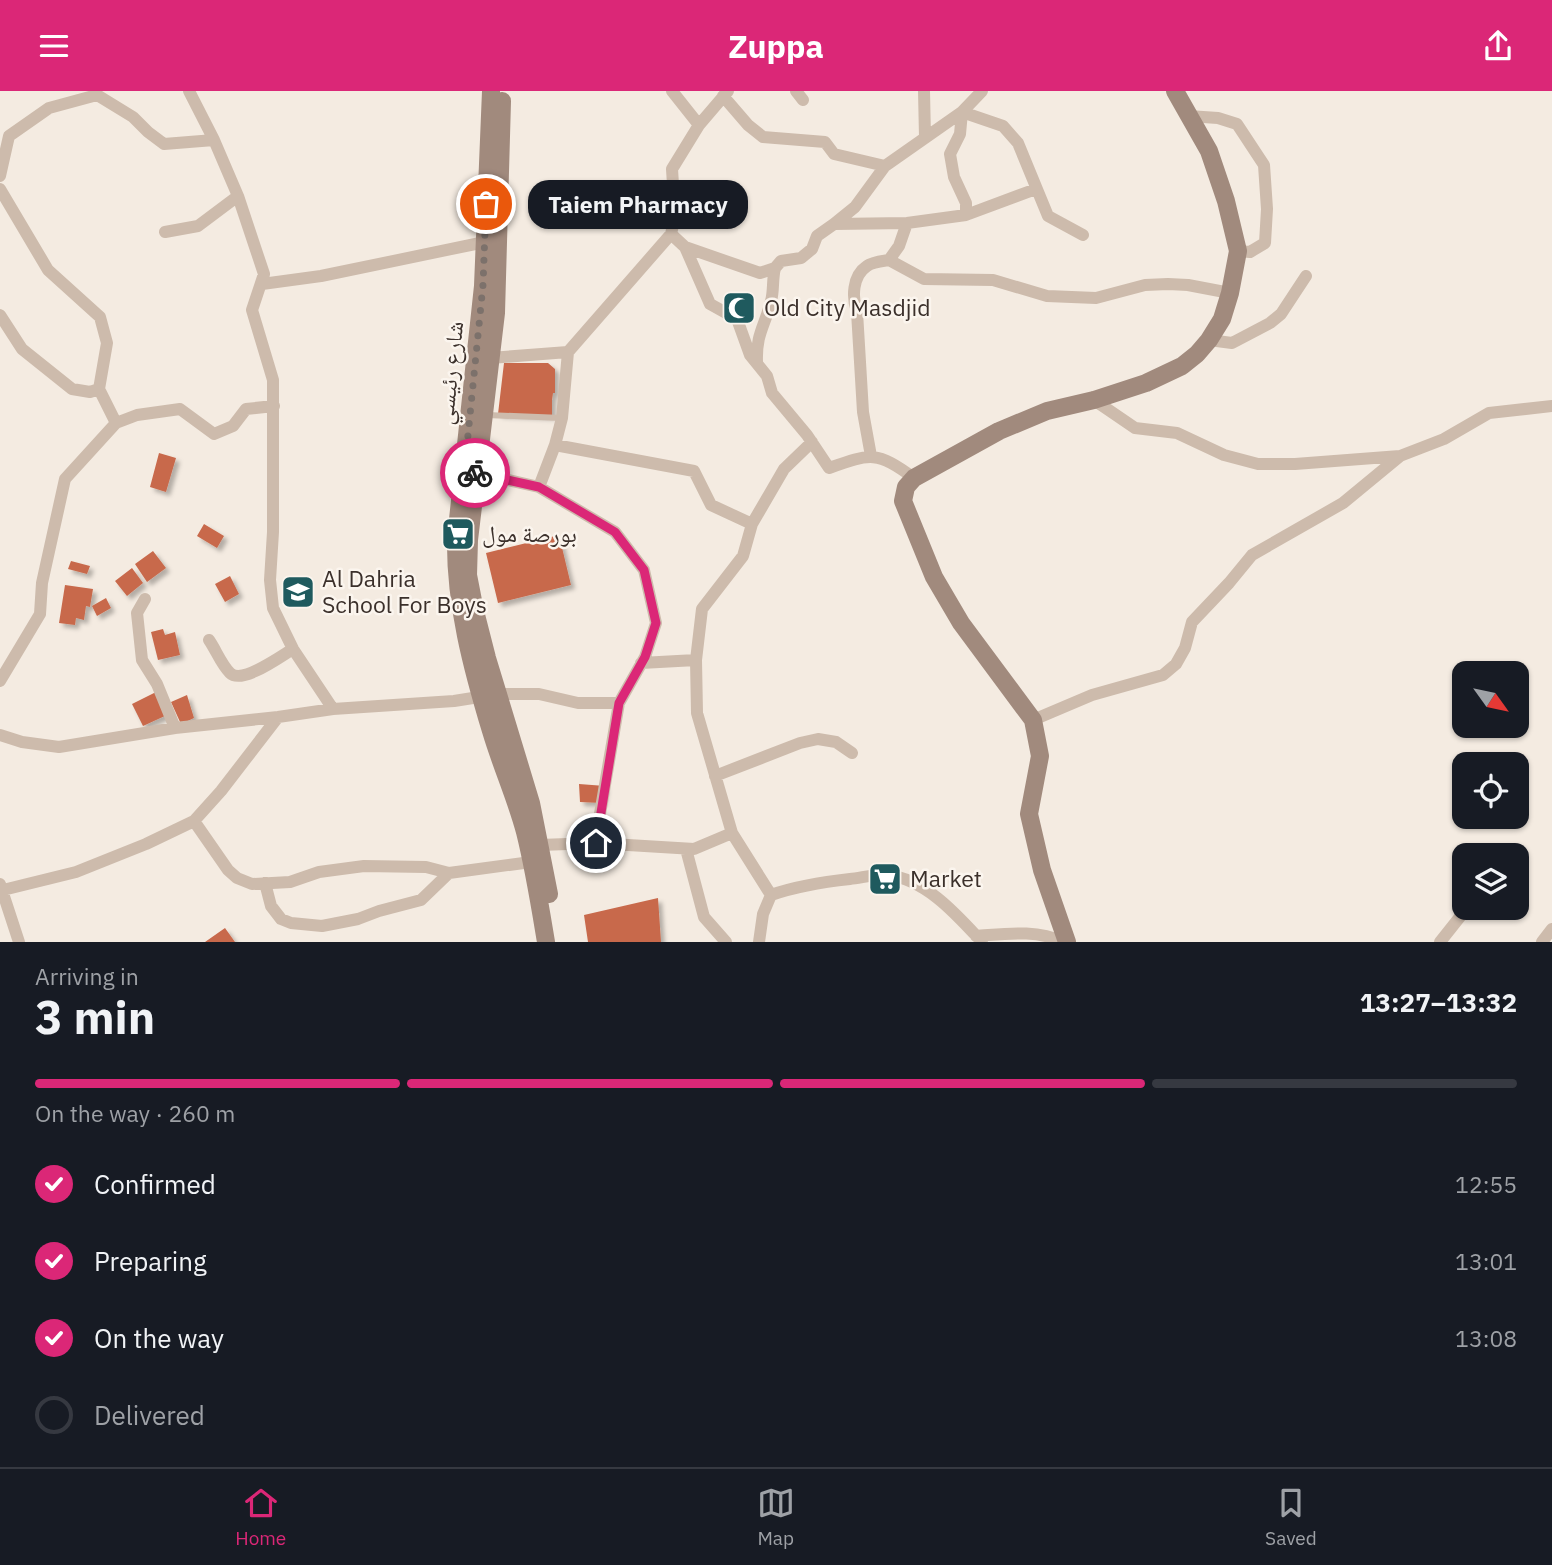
<!DOCTYPE html>
<meta charset="utf-8">
<style>
body{margin:0;font-family:"IBM Plex Sans","Noto Naskh Arabic",sans-serif;background:#242831;color:#f1f3f6;height:100vh;display:flex;flex-direction:column;font-size:26px;white-space:nowrap}
*{box-sizing:border-box;margin:0}
p{font-size:23px;color:#9ea1a6}
.icon{flex:none;width:38px;height:38px;fill:none;stroke:currentColor;stroke-width:2;stroke-linecap:round;stroke-linejoin:round}
.map{position:relative;height:851px;overflow:hidden}
.sheet{display:flex;flex-direction:column;background:#171b24;flex:1}
.sheet>*{flex:none}
.needle{width:46px;rotate:123deg}
.controls{position:absolute;left:1452px;top:570px;display:grid;gap:14px}
.controls a{display:grid;place-items:center;width:77px;height:77px;border-radius:14px;background:#171b24;box-shadow:0 2px 5px #0004;font-size:35px}
.pin{position:absolute;display:grid;place-items:center;width:60px;height:60px;color:#fff;margin:-30px;border:4px solid #fff;border-radius:50%;box-shadow:0 2px 7px #0007}
.courier{position:absolute;display:grid;place-items:center;width:70px;height:70px;margin:-35px;border:5px solid #db2777;border-radius:50%;background:#fff;color:#222;box-shadow:0 2px 9px #0007}
.bubble{position:absolute;height:49px;border-radius:21px;background:#171b24;box-shadow:0 2px 5px #0004;font-size:23px;font-weight:700;line-height:49px;text-align:center}
.overview em{font-style:normal;font-weight:700}
.overview div{display:flex;flex-direction:column-reverse}
.overview{display:flex;align-items:center;justify-content:space-between;height:119px;padding:0 35px}
h1{font-size:46px;font-weight:700;line-height:52px}
.bar{display:grid;grid-template-columns:repeat(4,1fr);gap:10px 7px;align-content:center;height:84px;padding:0 35px}
.bar i{height:9px;border-radius:5px;background:#363941}
.bar .current{background:#db2777}
.bar p{grid-column:span 4}
ol{padding:0 35px;list-style:none}
li{display:flex;align-items:center;gap:21px;height:77px}
li p{margin-inline-start:auto}
li .icon{padding:7px;border-radius:50%;background:#db2777;color:#fff;stroke-width:4}
li:last-child{color:#9ea1a6}
li i{width:38px;height:38px;border:4px solid #363941;border-radius:50%}
header{display:flex;justify-content:space-between;align-items:center;height:91px;padding:0 35px;background:#db2777;color:#fff;font-size:32px;font-weight:700}
.tab-bar{display:flex;justify-content:space-around;align-items:center;height:98px;border-top:2px solid #363941;background:#171b24;font-size:19px;color:#9ea1a6}
.tab-bar a{display:grid;justify-items:center;gap:4px}
.tab-bar .current{color:#db2777}
.map>svg:first-child{display:block}
.building{fill:#c8694b;filter:url(#shadow)}
.lines{fill:none;stroke-linecap:round;stroke-linejoin:round}
.lane{stroke:#cdbbac;stroke-width:6}
.street{stroke:#cdbbac;stroke-width:12}
.secondary{stroke:#a18a7d;stroke-width:18}
.done{stroke:#7c716b;stroke-width:7;stroke-dasharray:0 12.6}
.route{stroke:#db2777;stroke-width:9}
.labels{text-anchor:middle;stroke-width:5;stroke-linejoin:round;paint-order:stroke}
.poi-label{font-size:23px;fill:#3b302b;stroke:#fbf5ee;text-anchor:start}
.street-label{font-size:23px;fill:#3b302b;stroke:#fbf5ee}
</style>
<header><svg class="icon" aria-label="menu" viewBox="0 0 24 24"><path d="M4 6h16M4 12h16M4 18h16"/></svg>Zuppa<svg class="icon" aria-label="share" viewBox="0 0 24 24"><path d="M12 15V3M7 8l5-5 5 5M5 13v7h14v-7"/></svg></header>
<div class="map">
<svg width="1552" height="851" viewBox="0 0 1552 851">
<defs>
<filter id="shadow"><feDropShadow dx="4" dy="4" stdDeviation="2" flood-color="#0004"/></filter>
</defs>
<rect width="100%" height="100%" fill="#f4ebe1"/>
<path class="building" d="M504,272H548L555,278V302H553L552,309V325L498,323Z
M159,362L176,367L166,401L150,396Z
M204,433L224,445L217,457L197,445Z
M559,444L571,494L498,512L486,462Z
M153,460L166,477L147,491L135,473Z
M71,470L90,475L87,483L68,478Z
M132,477L143,492L127,505L115,490Z
M230,485L239,503L225,511L215,493Z
M65,494L93,498L90,516L86,515L84,529L76,527L75,534L59,532Z
M106,507L111,517L97,525L92,515Z
M163,538L165,544L175,541L180,564L158,569L151,541Z
M156,601L167,624L143,635L132,613Z
M187,604L194,627L181,633L171,611Z
M579,693L605,695L602,712L580,711Z
M658,807L661,851H588L584,824Z
M225,837L235,851H205Z"/>
<g class="lines">
<path class="lane" d="M487,324L562,327"/>
<path class="street" d="M95,0L97,4L133,26L148,41L164,53L214,49
M189,0L214,49L238,105L264,183L252,219L273,289V441L270,489L273,517L293,558L333,618
M672,0L699,34
M796,0L803,9
M924,0L925,46
M982,0L962,21L1003,35L1018,52L1048,125L1083,144
M723,5L748,34L763,46L825,51L834,63L885,75L962,21
M962,21L960,43L950,63L954,86L966,112V124
M1188,25L1218,27L1237,33L1264,74L1267,118L1265,152L1250,161L1238,160
M0,85L9,45L49,17L97,4
M0,98L48,179L100,226L107,252L99,298L116,332L65,388L42,492L40,523L0,590
M834,133L855,116L885,75
M165,141L198,135L238,105
M671,143L685,156L760,182L775,177L781,170L801,167L812,158L817,145L834,133L907,132L966,124L1036,98
M685,156L710,213L737,228L750,264L767,285L772,302L807,344L829,377C871,362 877,360 914,387
M889,169L899,155L907,132
M262,193L321,185L485,151L489,154
M0,224L22,258L72,298L90,301L99,298
M1209,249L1232,252L1270,232L1281,223L1306,185
M490,267L568,261
M757,271C756,242 765,235 771,210C774,200 772,189 775,177
M1094,309L1135,337L1177,342L1224,364L1258,373H1295L1400,365
M116,332L137,324L180,318L214,343L233,335L246,318L274,315
M555,354L694,380L711,414L752,433L784,378L812,351
M871,365L863,321L857,221C852,207 852,185 867,175C872,171 883,170 889,169L924,188L993,189L1047,205L1096,207L1145,194L1168,193L1188,194L1230,202
M469,383L477,382L539,396L615,441L644,479L656,532L645,566L619,612L595,752
M539,396L555,354L562,327L568,261L671,143L675,125L672,78L699,34L728,0
M752,433L743,465L702,518L696,569L697,622L732,742L771,804L763,823L759,851
M145,508L137,522L142,569L157,593L175,637
M209,549C216,559 221,573 230,582C242,594 281,565 293,558
M641,572L696,569
M1033,629L1092,604L1163,584L1176,573L1185,557L1192,531L1229,492L1252,464L1343,412L1400,365L1444,348L1489,322L1552,315
M0,644L22,651L59,656L175,637L278,626L333,618L454,610L498,603H539L578,612H619
M715,685L800,652L818,648L836,651L852,662
M194,730L228,779L237,787L252,793L290,791L319,781L364,775L426,776L449,782L531,771
M540,754L595,752L694,758L732,742
M686,758L704,826L726,851
M265,792L271,815L281,828L291,832L322,835L358,828L379,820L421,809L449,782
M0,793L19,851
M3,799L76,781L146,753L194,730L221,700L278,626
M771,804C797,795 822,791 850,788C861,787 875,783 887,784C926,788 957,824 982,851
M976,845C1005,843 1036,838 1063,851
M1440,851L1467,817
M1542,851L1552,838"/>
<path class="secondary" d="M491,0L483,195L456,447C455,513 472,577 491,640C501,674 516,707 525,741C534,777 540,815 546,851
M502,10L496,222L469,449L468,484L475,520L487,567L531,712L549,803
M1067,851L1042,779L1029,723L1040,665L1033,629L961,532L934,486L903,410L906,396L914,387L999,340L1047,320L1094,309L1146,292L1182,275L1197,263L1209,249L1222,228L1230,202L1238,160L1226,110L1209,60L1175,0"/>
</g>
<g class="lines">
<path class="done" d="M475,382L464,384L483,194L486,113"/>
<path class="route" d="M475,382L539,396L615,441L644,479L656,532L645,566L619,612L596,752"/>
</g>
<defs>
<symbol id="mosque-square" viewBox="-11 -11 22 22"><rect x="-9" y="-9" width="18" height="18" rx="4" fill="#1f5a5e" stroke="#fbf5ee"/><path d="M3.5-4.9A6 6 0 1 0 3.5 4.9A5 5 0 1 1 3.5-4.9Z" fill="#fff"/></symbol>
<symbol id="supermarket-square" viewBox="-11 -11 22 22"><rect x="-9" y="-9" width="18" height="18" rx="4" fill="#1f5a5e" stroke="#fbf5ee"/><path d="M-6-5.5h2.5l.6 2H6L4.5 2H-2.5L-4.4-4H-6ZM-1.5 3.2a1.3 1.3 0 1 0 .1 0ZM3 3.2a1.3 1.3 0 1 0 .1 0Z" fill="#fff"/></symbol>
<symbol id="school-square" viewBox="-11 -11 22 22"><rect x="-9" y="-9" width="18" height="18" rx="4" fill="#1f5a5e" stroke="#fbf5ee"/><path d="M0-5L7-2L0 1L-7-2ZM-4 1L0 2.5L4 1V4Q0 6-4 4Z" fill="#fff"/></symbol>
</defs>
<g fill-rule="evenodd">
<use href="#mosque-square" x="720" y="198" width="38" height="38"/>
<use href="#supermarket-square" x="439" y="424" width="38" height="38"/>
<use href="#school-square" x="279" y="482" width="38" height="38"/>
<use href="#supermarket-square" x="866" y="769" width="38" height="38"/>
</g>
<g class="labels">
<g class="poi-label">
<text x="764" y="225">Old City Masdjid</text>
<text x="482" y="451">بورصة مول</text>
<text x="322" y="496">Al Dahria<tspan x="322" dy="26">School For Boys</tspan></text>
<text x="910" y="796">Market</text>
</g>
<g class="street-label">
<text transform="translate(450 282) rotate(-84)" y="8">شارع رئيسي</text>
</g>
</g>
</svg>
<div class="controls">
<a><svg class="needle" viewBox="-14 -14 28 28"><path d="M0-13l5 13h-10z" fill="#e53935"/><path d="M0 13l5-13h-10z" fill="#9ea1a6"/></svg></a>
<a><svg class="icon" aria-label="locate" viewBox="0 0 24 24"><circle cx="12" cy="12" r="6"/><path d="M12 2v4M12 18v4M2 12h4M18 12h4"/></svg></a>
<a><svg class="icon" aria-label="layers" viewBox="0 0 24 24"><path d="M12 4l9 5-9 5-9-5zM3 14l9 5 9-5"/></svg></a>
</div>
<div class="pin" style="left:486px;top:113px;background:#ea580c"><svg class="icon" aria-label="bag" viewBox="0 0 24 24"><path d="M5 8h14l-1 12H6zM9 8a3 3 0 0 1 6 0"/></svg></div>
<div class="pin" style="left:596px;top:752px;background:#1f2937"><svg class="icon" aria-label="home" viewBox="0 0 24 24"><path d="M3 11l9-7 9 7M6 9v11h12V9"/></svg></div>
<div class="courier" style="left:475px;top:382px"><svg class="icon" aria-label="bike" viewBox="0 0 24 24"><circle cx="6" cy="16" r="4"/><circle cx="18" cy="16" r="4"/><path d="M6 16l4-8h5l3 8M10 8l3 8H6M13 5h3"/></svg></div>
<div class="bubble" style="left:528px;top:89px;width:220px">Taiem Pharmacy</div>
</div>
<section class="sheet">
<div class="overview"><div><h1>3 min</h1><p>Arriving in</p></div><em>13:27–13:32</em></div>
<div class="bar"><i class="current"></i><i class="current"></i><i class="current"></i><i></i><p>On the way · 260 m</p></div>
<ol>
<li><svg class="icon" aria-label="check" viewBox="0 0 24 24"><path d="M5 12l5 5 9-10"/></svg>Confirmed<p>12:55</p></li>
<li><svg class="icon" aria-label="check" viewBox="0 0 24 24"><path d="M5 12l5 5 9-10"/></svg>Preparing<p>13:01</p></li>
<li><svg class="icon" aria-label="check" viewBox="0 0 24 24"><path d="M5 12l5 5 9-10"/></svg>On the way<p>13:08</p></li>
<li><i></i>Delivered</li>
</ol>
</section>
<nav class="tab-bar">
<a class="current"><svg class="icon" aria-label="home" viewBox="0 0 24 24"><path d="M3 11l9-7 9 7M6 9v11h12V9"/></svg>Home</a>
<a><svg class="icon" aria-label="map" viewBox="0 0 24 24"><path d="M3 6l6-2 6 2 6-2v14l-6 2-6-2-6 2zM9 4v14M15 6v14"/></svg>Map</a>
<a><svg class="icon" aria-label="saved" viewBox="0 0 24 24"><path d="M7 4h10v16l-5-4-5 4z"/></svg>Saved</a>
</nav>
